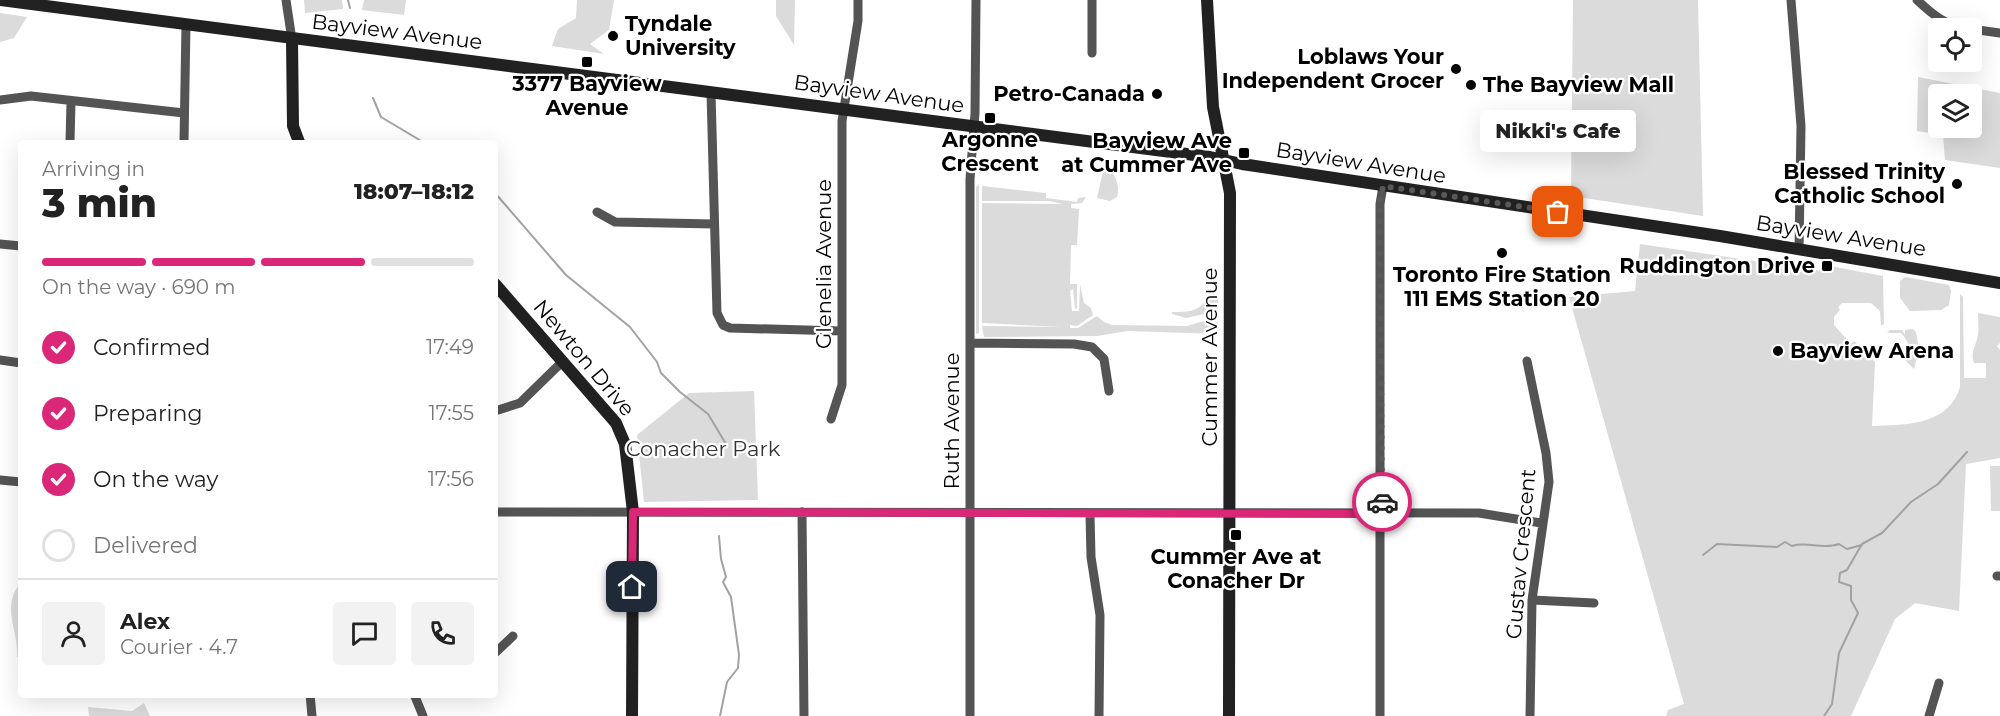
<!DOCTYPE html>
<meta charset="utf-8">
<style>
body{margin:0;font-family:Montserrat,sans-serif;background:#f2f2f2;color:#222;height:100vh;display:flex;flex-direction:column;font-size:22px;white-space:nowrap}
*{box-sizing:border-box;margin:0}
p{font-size:20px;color:#767676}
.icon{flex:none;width:33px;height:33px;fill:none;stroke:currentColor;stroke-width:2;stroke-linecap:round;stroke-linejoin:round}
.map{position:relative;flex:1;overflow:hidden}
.details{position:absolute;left:18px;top:140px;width:480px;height:558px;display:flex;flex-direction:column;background:#fff;border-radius:6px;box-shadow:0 6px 24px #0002}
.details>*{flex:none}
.tools{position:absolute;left:1928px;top:18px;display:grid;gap:12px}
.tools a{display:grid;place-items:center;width:54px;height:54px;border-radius:6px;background:#fff;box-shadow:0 6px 24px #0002;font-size:30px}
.pin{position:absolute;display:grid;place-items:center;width:51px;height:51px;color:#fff;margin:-26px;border-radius:12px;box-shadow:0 3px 9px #0006}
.courier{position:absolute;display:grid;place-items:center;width:60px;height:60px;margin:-30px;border:4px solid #db2777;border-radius:50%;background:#fff;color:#222;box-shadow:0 2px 8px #0007}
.bubble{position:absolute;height:42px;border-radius:6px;background:#fff;box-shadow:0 6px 24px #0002;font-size:20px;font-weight:800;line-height:42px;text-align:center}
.summary em{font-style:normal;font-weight:800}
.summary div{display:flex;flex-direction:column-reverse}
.summary{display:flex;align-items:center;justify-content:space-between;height:102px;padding:0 24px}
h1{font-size:39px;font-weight:800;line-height:45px}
.bar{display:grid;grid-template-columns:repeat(4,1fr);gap:9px 6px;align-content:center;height:72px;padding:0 24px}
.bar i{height:8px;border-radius:4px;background:#e0e0e0}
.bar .on{background:#db2777}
.bar p{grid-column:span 4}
.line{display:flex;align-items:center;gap:15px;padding:0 24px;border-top:2px solid #e0e0e0}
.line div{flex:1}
.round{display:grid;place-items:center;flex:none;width:63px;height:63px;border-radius:6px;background:#f2f2f2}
ol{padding:0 24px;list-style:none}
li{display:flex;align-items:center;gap:18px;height:66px}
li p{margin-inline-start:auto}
li .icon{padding:6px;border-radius:50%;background:#db2777;color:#fff;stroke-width:4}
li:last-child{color:#767676}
li i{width:33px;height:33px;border:3px solid #e0e0e0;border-radius:50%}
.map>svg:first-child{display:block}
.green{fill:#dbdbdb;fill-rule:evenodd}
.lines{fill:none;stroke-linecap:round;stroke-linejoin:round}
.stream{stroke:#a2a2a2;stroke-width:2}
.street{stroke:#545454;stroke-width:9}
.secondary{stroke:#212121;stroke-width:12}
.done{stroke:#595959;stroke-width:6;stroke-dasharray:0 10.8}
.route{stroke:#db2777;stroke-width:8}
.poi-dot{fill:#000;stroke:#fff;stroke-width:2}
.labels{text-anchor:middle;stroke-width:4.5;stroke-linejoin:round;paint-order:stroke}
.poi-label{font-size:21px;font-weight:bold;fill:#000;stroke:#fff;text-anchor:end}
.street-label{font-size:21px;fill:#000;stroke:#fff}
.park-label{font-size:21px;fill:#323232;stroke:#fff}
</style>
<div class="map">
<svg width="2000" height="716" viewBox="0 0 2000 716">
<rect width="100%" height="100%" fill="#fff"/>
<path class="green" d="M304,0H342L343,9L305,13Z
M364,0H406L404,15L362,10Z
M577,0H614L609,30L590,44L604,54L552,46L558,29L576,18Z
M776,0H795L794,45L776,16Z
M1573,0H1698L1703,216L1571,196Z
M0,13L27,17L14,38L0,42Z
M1918,77L2000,93V168L1945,160L1943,135L1917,131ZM1971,94V128H1938V94Z
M1105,162C1113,172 1121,183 1117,197L1110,201L1097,198Z
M979,184V333L976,334V187Z
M982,186L1046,193V198L1077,202L1078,198L1086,197L1082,203L1071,204V208L1079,209L1077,245H1071L1070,284H1077V309L1075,308L1073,289L1070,291L1072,311H1079L1080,284L1084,303L1091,308L1093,315L1077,326L1070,325V328H1078L1097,316L1104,322L1112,325L1187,326L1207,320L1218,322V334L1128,331L1097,336L984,337L982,326L1062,327L982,323V203L1063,204L1049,201H982Z
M1640,244L1829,272L1830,266L1883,276L1884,324L1881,326L1880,311L1871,303H1842L1838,307L1840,310L1834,317V325L1851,344L1854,341L1875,362L1872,426C1906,425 1949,425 1960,387V294L1963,297L1964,378H1986V363H1974C1970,352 1976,346 1978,335C1979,328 1978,320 1978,313L2000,317V343L1997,346L2000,350V458L1966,464L1959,611L1915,603L1895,619L1851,716H1666L1668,710L1684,704L1569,297L1635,291Z
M1905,277L1949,285L1951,291L1949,305L1941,310L1910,311L1900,298V281Z
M1210,292L1218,294V311L1186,318L1172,314V312C1194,312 1203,310 1210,292Z
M1913,329L1916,332L1919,350L1914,369L1905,360L1910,355C1910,345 1907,340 1901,333H1887L1890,330H1902L1905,335V330Z
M754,391L758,500L644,502L637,435L689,393Z
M1990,466H2000V511H1991Z
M21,582V657H17C19,629 0,608 21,582Z
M144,703L150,716H89L88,707L132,711Z"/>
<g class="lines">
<path class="stream" d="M348,0L350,8
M373,98L381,117L423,142
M495,193L566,275L630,327L657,362L661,373L680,392L708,414L726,444
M719,536L721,559L726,577L723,582L731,597L739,655L738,668L727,682L720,716
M1703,555L1717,544L1777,547L1785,542L1792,546C1807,541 1822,550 1839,544L1847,549L1862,545
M1824,716L1832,704L1839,653L1858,613L1851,600V586L1839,582L1840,573L1847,570L1862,544L1882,533L1911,502L1938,484L1967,452"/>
<path class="street" d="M286,0L292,40
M1791,0L1801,126L1799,250
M1917,0C1932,14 1946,26 1966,28
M1971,29L2000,33
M1092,53V0
M711,93L717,313L723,325L730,328L841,331
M0,100L31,96L184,113
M70,142L71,102
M184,142L186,24
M597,212L615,222L714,224
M0,244L21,246
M970,343L1074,344L1092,347L1104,359L1109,391
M0,360L21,363
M1527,361L1546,453L1549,482L1532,600L1530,716
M495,411L520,403L563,361
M831,419L842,385V121L858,21V0
M0,480L21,482
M495,512L1479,513L1541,523
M802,512L804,716
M1090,514L1091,557L1100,615L1099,716
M1997,576H2000
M1532,600L1594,603
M495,653L513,636
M310,694L312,716
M414,694L423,716
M970,716V179L975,113L976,0
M1380,716V204L1383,186
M1929,716L1939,683"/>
<path class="secondary" d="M0,0L1210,157L1242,164L1720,236L2000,283
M1207,0L1213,107L1230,193L1229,716
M292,40L293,126L299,142
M495,284L616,423L625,444L633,512L632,716"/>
</g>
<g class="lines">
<path class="done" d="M1382,502L1380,204L1383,186L1558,212"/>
<path class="route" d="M632,587L633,512L1382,514V502"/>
</g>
<g class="poi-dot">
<circle cx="613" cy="36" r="6"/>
<rect x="581" y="56" width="12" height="12" rx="3"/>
<circle cx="1456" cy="69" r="6"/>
<circle cx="1471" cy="85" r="6"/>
<circle cx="1157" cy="94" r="6"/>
<rect x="984" y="112" width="12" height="12" rx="3"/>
<rect x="1238" y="147" width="12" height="12" rx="3"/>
<circle cx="1957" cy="184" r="6"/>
<circle cx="1502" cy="253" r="6"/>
<rect x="1821" y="260" width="12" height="12" rx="3"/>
<circle cx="1778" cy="351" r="6"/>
<rect x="1230" y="529" width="12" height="12" rx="3"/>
</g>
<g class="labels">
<g class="poi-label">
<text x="625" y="31" text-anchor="start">Tyndale<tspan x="625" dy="24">University</tspan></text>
<text x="1444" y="64">Loblaws Your<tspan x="1444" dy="24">Independent Grocer</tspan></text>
<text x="587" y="91" text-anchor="middle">3377 Bayview<tspan x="587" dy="24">Avenue</tspan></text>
<text x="1483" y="92" text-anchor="start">The Bayview Mall</text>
<text x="1145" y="101">Petro-Canada</text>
<text x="990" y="147" text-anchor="middle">Argonne<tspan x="990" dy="24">Crescent</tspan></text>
<text x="1232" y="148">Bayview Ave<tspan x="1232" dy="24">at Cummer Ave</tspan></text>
<text x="1945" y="179">Blessed Trinity<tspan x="1945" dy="24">Catholic School</tspan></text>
<text x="1815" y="273">Ruddington Drive</text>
<text x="1502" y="282" text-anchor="middle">Toronto Fire Station<tspan x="1502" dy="24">111 EMS Station 20</tspan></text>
<text x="1790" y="358" text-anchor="start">Bayview Arena</text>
<text x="1236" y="564" text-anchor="middle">Cummer Ave at<tspan x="1236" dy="24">Conacher Dr</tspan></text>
</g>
<g class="street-label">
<text transform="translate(397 32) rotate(7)" y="7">Bayview Avenue</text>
<text transform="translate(879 94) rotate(8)" y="7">Bayview Avenue</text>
<text transform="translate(1361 163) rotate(9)" y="7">Bayview Avenue</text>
<text transform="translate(1841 236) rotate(9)" y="7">Bayview Avenue</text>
<text transform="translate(824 264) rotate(-90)" y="7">Glenelia Avenue</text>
<text transform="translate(1210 357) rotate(-90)" y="7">Cummer Avenue</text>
<text transform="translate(584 358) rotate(50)" y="7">Newton Drive</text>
<text transform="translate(952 421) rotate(-90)" y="7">Ruth Avenue</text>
<text transform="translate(1521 554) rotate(-85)" y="7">Gustav Crescent</text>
</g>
<g class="park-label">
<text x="703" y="456">Conacher Park</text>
</g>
</g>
</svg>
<div class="tools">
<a><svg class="icon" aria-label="locate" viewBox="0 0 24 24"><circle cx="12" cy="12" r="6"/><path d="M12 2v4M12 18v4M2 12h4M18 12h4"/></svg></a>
<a><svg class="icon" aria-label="layers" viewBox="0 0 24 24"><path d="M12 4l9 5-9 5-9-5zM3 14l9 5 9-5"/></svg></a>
</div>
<div class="pin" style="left:1558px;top:212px;background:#ea580c"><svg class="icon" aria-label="bag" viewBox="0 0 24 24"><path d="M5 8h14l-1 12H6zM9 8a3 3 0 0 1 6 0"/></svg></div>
<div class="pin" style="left:632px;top:587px;background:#1f2937"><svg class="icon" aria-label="home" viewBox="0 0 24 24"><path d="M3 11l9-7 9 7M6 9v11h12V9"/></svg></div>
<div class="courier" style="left:1382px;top:502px"><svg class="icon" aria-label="car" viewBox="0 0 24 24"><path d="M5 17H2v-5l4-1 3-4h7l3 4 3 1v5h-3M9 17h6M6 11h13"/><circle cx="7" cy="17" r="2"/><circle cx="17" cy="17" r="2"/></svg></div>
<div class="bubble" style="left:1480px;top:110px;width:156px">Nikki's Cafe</div>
<section class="details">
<div class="summary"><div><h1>3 min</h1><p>Arriving in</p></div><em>18:07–18:12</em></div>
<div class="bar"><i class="on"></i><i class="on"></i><i class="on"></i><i></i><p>On the way · 690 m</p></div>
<ol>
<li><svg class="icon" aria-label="check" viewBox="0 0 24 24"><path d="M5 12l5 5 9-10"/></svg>Confirmed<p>17:49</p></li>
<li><svg class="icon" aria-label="check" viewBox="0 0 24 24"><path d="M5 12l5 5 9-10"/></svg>Preparing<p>17:55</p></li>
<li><svg class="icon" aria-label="check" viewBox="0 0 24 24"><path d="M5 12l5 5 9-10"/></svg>On the way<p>17:56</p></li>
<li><i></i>Delivered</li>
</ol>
<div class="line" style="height:108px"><a class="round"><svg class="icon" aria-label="person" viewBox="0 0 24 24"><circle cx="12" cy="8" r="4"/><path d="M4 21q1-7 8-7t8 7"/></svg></a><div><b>Alex</b><p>Courier · 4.7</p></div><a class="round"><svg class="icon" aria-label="chat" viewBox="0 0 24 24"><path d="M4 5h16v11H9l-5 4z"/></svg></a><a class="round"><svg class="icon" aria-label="phone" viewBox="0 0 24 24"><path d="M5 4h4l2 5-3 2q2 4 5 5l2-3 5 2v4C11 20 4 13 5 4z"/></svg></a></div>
</section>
</div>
